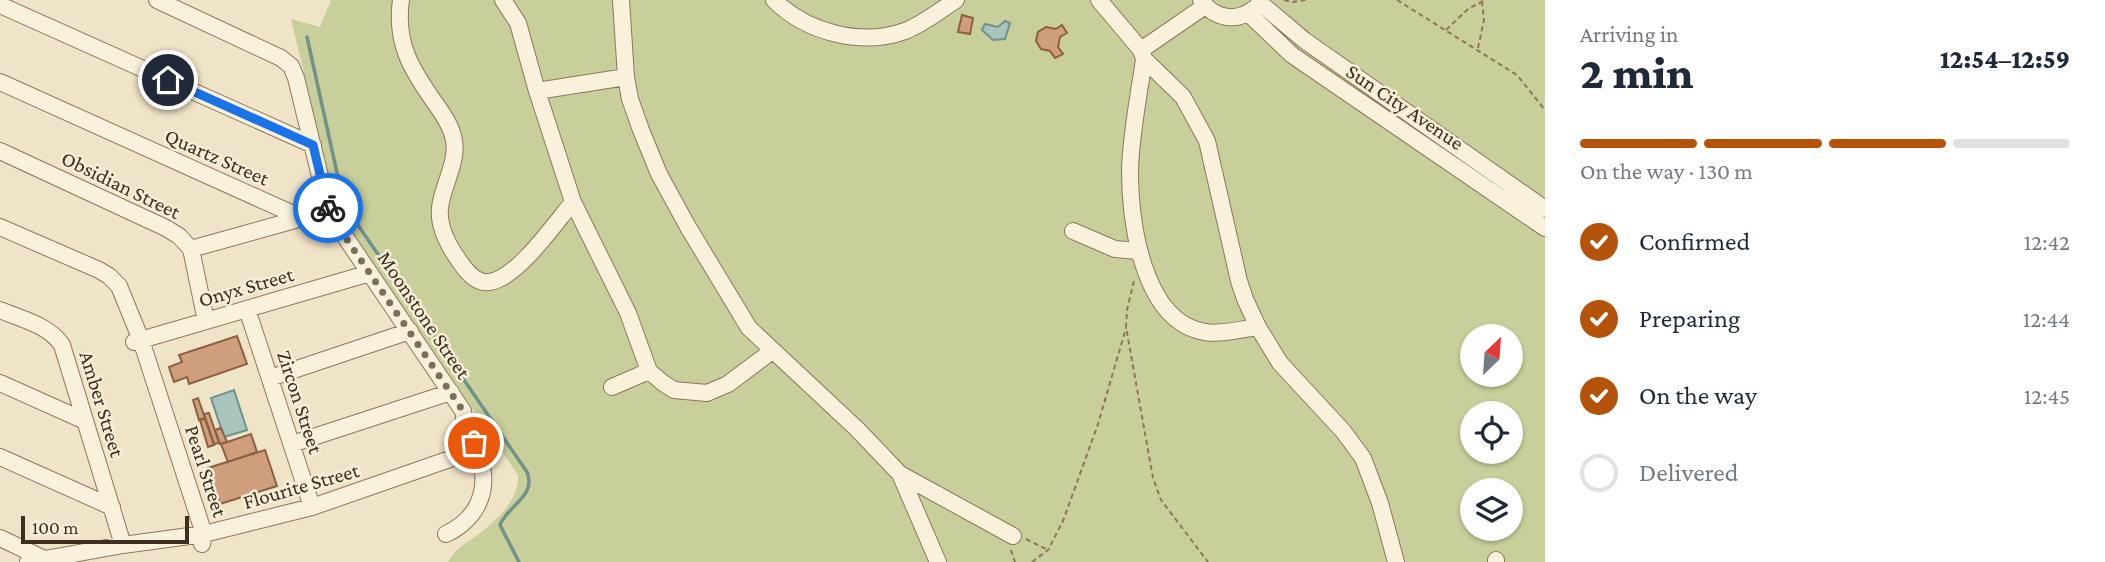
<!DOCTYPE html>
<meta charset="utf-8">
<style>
body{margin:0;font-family:"Crimson Pro",serif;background:#f2f2f3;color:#1f2937;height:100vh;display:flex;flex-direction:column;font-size:26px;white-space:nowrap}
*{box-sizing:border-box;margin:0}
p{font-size:23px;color:#747a83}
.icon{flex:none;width:38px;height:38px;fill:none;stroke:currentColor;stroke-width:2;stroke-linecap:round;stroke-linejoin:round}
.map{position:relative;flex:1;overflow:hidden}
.panel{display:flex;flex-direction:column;background:#fff;width:560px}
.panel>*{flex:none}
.needle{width:46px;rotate:25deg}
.buttons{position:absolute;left:1460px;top:324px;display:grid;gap:14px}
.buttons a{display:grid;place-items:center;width:63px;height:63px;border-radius:50%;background:#fff;box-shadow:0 2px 5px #0004;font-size:35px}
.scale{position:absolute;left:21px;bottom:18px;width:168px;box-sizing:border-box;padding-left:7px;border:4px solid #3d2e20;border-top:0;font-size:19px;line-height:24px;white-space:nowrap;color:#3d2e20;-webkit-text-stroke:5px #f7eed8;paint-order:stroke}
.pin{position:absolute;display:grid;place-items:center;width:60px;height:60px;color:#fff;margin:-30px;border:4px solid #fff;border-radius:50%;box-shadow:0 2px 7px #0007}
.courier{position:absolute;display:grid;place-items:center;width:70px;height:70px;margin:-35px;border:5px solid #1a73e8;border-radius:50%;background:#fff;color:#222;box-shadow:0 2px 9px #0007}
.headline em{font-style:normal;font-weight:800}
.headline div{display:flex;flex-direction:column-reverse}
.headline{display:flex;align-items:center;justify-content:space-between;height:119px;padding:0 35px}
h1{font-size:46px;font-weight:800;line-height:52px}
.bar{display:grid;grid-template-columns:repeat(4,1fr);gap:10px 7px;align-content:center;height:84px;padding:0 35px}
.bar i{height:9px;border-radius:5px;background:#e0e1e3}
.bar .current{background:#b45309}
.bar p{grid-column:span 4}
ol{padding:0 35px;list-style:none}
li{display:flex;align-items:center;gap:21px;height:77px}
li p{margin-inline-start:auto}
li .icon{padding:7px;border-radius:50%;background:#b45309;color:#fff;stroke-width:4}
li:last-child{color:#747a83}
li i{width:38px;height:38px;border:4px solid #e0e1e3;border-radius:50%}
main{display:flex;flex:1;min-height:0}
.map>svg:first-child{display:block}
.green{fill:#c9cf9b;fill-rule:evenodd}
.water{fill:#a9c4bc;stroke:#6f938a;stroke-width:2}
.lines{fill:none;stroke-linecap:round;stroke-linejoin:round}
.stream{stroke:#6f938a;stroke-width:3.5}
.building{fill:#cf9f7d;stroke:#8d5f41;stroke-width:2}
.minor-casing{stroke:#8d765c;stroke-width:18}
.path{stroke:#8d765c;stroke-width:2;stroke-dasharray:5 3.5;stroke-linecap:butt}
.minor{stroke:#faf1dc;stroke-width:16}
.done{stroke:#7c6e5b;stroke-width:7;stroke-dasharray:0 12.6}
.route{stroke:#1a73e8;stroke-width:9}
.labels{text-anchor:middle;stroke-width:5;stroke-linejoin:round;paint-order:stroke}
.street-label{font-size:21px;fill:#3d2e20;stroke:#f7eed8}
</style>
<main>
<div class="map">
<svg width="1545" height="562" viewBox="0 0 1545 562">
<rect width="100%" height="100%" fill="#f0e4c8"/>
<path class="green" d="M331,0H1545V562H448C456,547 467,543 480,533C497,520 520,498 518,475L337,211L291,19L320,27ZM1472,336H1510V374H1472ZM1472,413H1510V452H1472ZM1472,490H1510V528H1472Z"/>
<path class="water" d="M1005,21L1010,23L1005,39L993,40L982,30L985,24L998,27Z
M234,390L247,430L224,437L211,398Z"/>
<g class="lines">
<path class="stream" d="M307,37L343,200L349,212L527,472C537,496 508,505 500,525L519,562"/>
</g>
<path class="building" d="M962,15L973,18L970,34L958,32Z
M1062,25L1067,33L1060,37L1058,47L1063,54L1055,58L1050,51L1041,49L1036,41L1038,32L1046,27L1056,29Z
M237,336L247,364L189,384L187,377L174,382L169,367L182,362L179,355Z
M198,398L205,418L199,420L193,400Z
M209,413L219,443L214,444L204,414Z
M205,419L214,445L208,447L200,420Z
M221,428L227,442L220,444L215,430Z
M251,434L257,452L228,462L221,444Z
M265,450L277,486L220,504L208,468Z"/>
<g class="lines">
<defs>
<path id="minor" d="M401,0C395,43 411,69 435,103C443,114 452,127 454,141C458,163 442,186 440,208C438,228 449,247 460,262C466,271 477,284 489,282C517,279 555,223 573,202
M503,0L518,23L537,91L573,202L628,313L649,371L663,383L674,390L707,393L728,384L772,351
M621,0L626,77L630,99L641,130L659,174L688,227L749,328L857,429L900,474L1013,536
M774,0C806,32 861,47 905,31C923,24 939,11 956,0
M1099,0L1141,50L1144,59L1183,97L1207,141L1239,281L1245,299L1258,327L1280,363L1343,431L1363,458L1380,503L1396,562
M1201,0C1214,19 1237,23 1255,8
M1259,2L1304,40L1545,209
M0,5L313,145
M1248,13L1292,55L1545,228
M1141,50L1205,6
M1144,59C1139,95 1131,133 1130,170C1130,220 1142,322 1205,332C1222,335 1241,329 1258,327
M0,82L302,218
M537,91L626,77
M0,151L166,228L179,236L191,249L206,321
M0,227L99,270L109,276L119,286L141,340L204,534L202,544
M1073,231L1115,249L1138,251
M191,249L302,218L329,213
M247,309L312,507
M0,310C21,319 49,325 62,345L123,545
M134,342L370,273
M270,378L410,331
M0,383L85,421
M612,387L649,371
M292,444L451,392
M0,457L112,507
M900,474L938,562
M446,534C490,513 494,467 464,431
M0,538L42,558
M28,562L123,545L204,534L312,507L450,459C462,446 467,428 463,411L329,213L296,78L291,66L281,58L157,0
M1496,562V560"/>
</defs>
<use href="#minor" class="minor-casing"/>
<path class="path" d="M1284,0L1292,2L1306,0
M1397,0L1517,75L1545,110
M1446,30L1468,9L1485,0
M1478,48L1484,20L1482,2
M1134,281L1127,310L1126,327L1153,478L1161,500L1208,562
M1026,539L1046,549
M1011,550L1015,562
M1032,562L1048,550L1063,521L1098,424L1126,328"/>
<use href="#minor" class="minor"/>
</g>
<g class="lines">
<path class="done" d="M328,208L329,213L463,411L464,431L474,443"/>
<path class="route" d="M168,80L313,145L328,208"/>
</g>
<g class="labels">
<g class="street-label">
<text transform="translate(1405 107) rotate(34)" y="7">Sun City Avenue</text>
<text transform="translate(217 157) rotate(24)" y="7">Quartz Street</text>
<text transform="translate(121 185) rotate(26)" y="7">Obsidian Street</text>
<text transform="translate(246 287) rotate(-16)" y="7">Onyx Street</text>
<text transform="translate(424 315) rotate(56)" y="7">Moonstone Street</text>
<text transform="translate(300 402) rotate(72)" y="7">Zircon Street</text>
<text transform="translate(102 404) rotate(73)" y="7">Amber Street</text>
<text transform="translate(206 471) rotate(72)" y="7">Pearl Street</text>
<text transform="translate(301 486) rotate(-16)" y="7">Flourite Street</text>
</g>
</g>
</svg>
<div class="buttons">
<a><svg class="needle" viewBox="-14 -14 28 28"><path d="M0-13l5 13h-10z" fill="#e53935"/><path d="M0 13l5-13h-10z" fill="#747a83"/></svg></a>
<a><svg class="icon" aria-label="locate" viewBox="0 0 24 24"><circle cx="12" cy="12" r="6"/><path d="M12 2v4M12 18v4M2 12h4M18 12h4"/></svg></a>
<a><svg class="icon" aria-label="layers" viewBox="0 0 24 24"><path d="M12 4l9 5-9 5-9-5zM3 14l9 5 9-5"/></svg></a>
</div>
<div class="scale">100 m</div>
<div class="pin" style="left:474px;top:443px;background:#ea580c"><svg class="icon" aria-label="bag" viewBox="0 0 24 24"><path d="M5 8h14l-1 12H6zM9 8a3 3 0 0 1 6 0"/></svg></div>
<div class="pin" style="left:168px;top:80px;background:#1f2937"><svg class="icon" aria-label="home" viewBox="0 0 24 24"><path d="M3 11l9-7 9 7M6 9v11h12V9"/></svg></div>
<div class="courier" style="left:328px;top:208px"><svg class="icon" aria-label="bike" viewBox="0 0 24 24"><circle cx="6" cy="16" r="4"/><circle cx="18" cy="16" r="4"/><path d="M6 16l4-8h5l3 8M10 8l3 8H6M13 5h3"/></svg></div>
</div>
<section class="panel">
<div class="headline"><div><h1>2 min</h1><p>Arriving in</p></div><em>12:54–12:59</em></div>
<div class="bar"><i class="current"></i><i class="current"></i><i class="current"></i><i></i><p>On the way · 130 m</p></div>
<ol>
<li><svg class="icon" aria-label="check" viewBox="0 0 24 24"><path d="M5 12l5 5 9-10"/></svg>Confirmed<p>12:42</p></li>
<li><svg class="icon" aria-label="check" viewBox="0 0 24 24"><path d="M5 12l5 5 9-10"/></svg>Preparing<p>12:44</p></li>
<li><svg class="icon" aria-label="check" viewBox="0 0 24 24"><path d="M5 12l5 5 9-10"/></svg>On the way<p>12:45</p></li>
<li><i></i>Delivered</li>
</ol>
</section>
</main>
